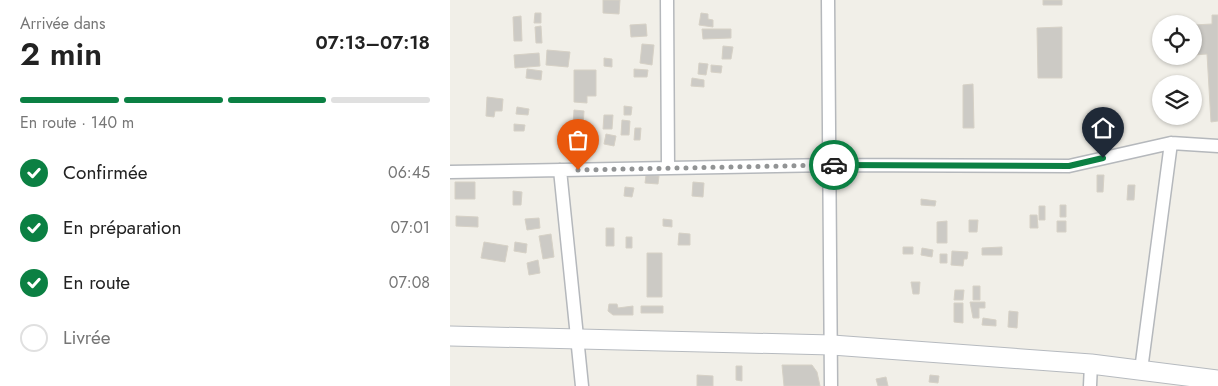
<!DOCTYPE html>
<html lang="fr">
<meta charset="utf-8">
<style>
body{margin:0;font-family:Jost,sans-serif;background:#f2f2f2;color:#222;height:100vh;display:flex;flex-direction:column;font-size:19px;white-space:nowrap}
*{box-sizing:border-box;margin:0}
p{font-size:16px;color:#767676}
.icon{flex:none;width:28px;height:28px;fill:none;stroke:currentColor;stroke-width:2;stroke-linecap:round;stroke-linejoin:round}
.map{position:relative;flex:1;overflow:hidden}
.drawer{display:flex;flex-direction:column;background:#fff;width:450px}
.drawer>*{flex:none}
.buttons{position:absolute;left:702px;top:15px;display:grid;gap:10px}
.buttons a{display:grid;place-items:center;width:50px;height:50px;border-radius:50%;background:#fff;box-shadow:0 1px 4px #0004;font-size:25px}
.pin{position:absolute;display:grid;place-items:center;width:42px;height:42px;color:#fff;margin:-51px -21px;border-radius:50% 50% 50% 0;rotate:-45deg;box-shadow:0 0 5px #0007}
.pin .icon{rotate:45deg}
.courier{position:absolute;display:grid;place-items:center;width:50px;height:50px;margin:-25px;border:4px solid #0b8043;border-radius:50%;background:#fff;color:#222;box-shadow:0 1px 6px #0007}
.head em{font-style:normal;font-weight:600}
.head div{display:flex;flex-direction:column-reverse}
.head{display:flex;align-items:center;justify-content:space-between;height:85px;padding:0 20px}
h1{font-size:32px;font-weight:600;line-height:38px}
.bar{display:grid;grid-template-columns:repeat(4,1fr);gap:8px 5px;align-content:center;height:60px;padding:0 20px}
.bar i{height:6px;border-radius:4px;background:#e0e0e0}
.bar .selected{background:#0b8043}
.bar p{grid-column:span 4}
ol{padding:0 20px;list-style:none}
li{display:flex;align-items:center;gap:15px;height:55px}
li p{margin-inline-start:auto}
li .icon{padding:5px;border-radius:50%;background:#0b8043;color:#fff;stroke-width:4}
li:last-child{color:#767676}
li i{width:28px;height:28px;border:2px solid #e0e0e0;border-radius:50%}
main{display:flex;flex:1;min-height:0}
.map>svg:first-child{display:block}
.building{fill:#cccac5;stroke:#d6d1c6}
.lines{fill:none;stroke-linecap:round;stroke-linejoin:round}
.street-casing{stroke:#b5b8bc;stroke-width:15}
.secondary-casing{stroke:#b6babf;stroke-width:21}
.street{stroke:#fff;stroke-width:12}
.secondary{stroke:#fff;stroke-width:19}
.done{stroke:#929495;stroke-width:5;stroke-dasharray:0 9}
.route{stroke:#0b8043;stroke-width:6}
</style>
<main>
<section class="drawer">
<div class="head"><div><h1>2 min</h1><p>Arrivée dans</p></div><em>07:13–07:18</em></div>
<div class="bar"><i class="selected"></i><i class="selected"></i><i class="selected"></i><i></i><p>En route · 140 m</p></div>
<ol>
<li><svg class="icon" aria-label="check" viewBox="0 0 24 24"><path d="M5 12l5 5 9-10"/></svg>Confirmée<p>06:45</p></li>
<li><svg class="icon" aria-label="check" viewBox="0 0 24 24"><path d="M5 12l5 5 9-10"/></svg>En préparation<p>07:01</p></li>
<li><svg class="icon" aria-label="check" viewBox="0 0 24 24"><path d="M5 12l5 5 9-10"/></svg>En route<p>07:08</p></li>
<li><i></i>Livrée</li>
</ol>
</section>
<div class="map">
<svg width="768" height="386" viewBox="0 0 768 386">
<rect width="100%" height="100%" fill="#f1efe8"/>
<path class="building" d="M153,0H170L169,14L153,13Z
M593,0H612V5H593Z
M85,13H91V23H84Z
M251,13L258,14V19L263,20V27L249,25Z
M762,15H768V121L761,122L757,54L744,55V25L762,24Z
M71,16L72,41H64L63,17Z
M196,24L197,36L181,37L180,25Z
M91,26L92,43H86L85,27Z
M612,27V78H588L587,28Z
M252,29H281V38L253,39Z
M192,44L204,45L202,65L190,63Z
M273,46L283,47L281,59H272Z
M97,50L120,52L118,67L96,65Z
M89,53L90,66L65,68L64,55Z
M154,58L162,59V67L154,66Z
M249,63L258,64L256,75L248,74Z
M261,65L272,66L271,73L261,72Z
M77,69L92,71L91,80L76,78Z
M184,69L198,70L197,77H184Z
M124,70H146V96H137V103L124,102Z
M242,78L254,80V87L241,86Z
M523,84L524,128H513V85Z
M37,97L53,99L52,111H45L44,117L36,116Z
M174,106L182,107L181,115H174Z
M67,107L79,109L78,115L66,114Z
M124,110L134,111L133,127L123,126Z
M154,115H163L162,129H153Z
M172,120L180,121L179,135H171Z
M64,124L75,125L74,131H64Z
M185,128H191L190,140H184Z
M118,130H124L123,144L117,143Z
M156,134L166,136L164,146L154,144Z
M196,175L209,176L208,184L195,183Z
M647,175H654L653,192H647Z
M5,182H25V199H5Z
M243,182L254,183L253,197L242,196Z
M678,185H685L684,200H677Z
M175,187L184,188L182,197L174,196Z
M63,191L72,192L71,205H63Z
M471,199L486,201L485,206L471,205Z
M610,205H616V217H610Z
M589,206H595V220H589Z
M580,215H587L588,228H580Z
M6,216L28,217V227L6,226Z
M89,218L90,228L77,230L75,219Z
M213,219L222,220V227L213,226Z
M519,220H528L527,232H519Z
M497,221V243H487V222Z
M607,221H616V232H607Z
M156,228H164V246H156Z
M229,233L240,234V245H228Z
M101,234L104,257L93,259L89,236Z
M176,237H182V248H176Z
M34,242L58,246L55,262L31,258Z
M65,242L77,244L76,253L64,251Z
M453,247H463V254H453Z
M552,247V255H532V248Z
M472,248L483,250L482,257L471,255Z
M502,251L518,252L517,259H514L513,266L501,265Z
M197,253H212V297H197Z
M490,254H497V263H490Z
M88,260L90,273L79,275L77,263Z
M461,282H470L469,294H463Z
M523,286H530V300H523Z
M505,290H514L513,300H504Z
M520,302H535V308H529V318H523Z
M504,303H513V323L504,322Z
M159,304H167L168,308L183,306V315H163L158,311Z
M191,306H213V313H191Z
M559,311L568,312L567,328L558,327Z
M533,318L546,320V326L532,325Z
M332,365H362L367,372L370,386H334Z
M286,366H292V381L286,380Z
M247,375L263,376V386H247Z
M480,375L489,376L488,383L479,382Z
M436,377L438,386H428L426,379Z"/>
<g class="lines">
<defs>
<path id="street" d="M217,0L218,168
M378,0L381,386
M110,170L132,386
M0,172L380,165L619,166L721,143L768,146
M691,370L721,143
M640,386L641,364"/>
<path id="secondary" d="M0,336L382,345L641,364L768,380"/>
</defs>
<use href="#street" class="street-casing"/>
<use href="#secondary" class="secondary-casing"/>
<use href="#street" class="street"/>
<use href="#secondary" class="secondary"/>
</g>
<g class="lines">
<path class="done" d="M128,170L384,165"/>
<path class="route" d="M384,165L619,166L653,158"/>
</g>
</svg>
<div class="buttons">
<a><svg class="icon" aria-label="locate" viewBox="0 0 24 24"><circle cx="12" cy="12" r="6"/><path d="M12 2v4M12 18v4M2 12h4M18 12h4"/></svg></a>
<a><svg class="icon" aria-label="layers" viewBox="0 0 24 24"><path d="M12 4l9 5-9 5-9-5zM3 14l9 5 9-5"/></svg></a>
</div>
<div class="pin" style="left:128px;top:170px;background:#ea580c"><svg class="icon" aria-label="bag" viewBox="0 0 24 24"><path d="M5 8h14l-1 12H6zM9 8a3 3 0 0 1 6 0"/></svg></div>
<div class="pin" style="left:653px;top:158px;background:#1f2937"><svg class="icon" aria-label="home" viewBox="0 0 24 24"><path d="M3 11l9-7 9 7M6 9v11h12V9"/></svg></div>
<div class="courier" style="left:384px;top:165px"><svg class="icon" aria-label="car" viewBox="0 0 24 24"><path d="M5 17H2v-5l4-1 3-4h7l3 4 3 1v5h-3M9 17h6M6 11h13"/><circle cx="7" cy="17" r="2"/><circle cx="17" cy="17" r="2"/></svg></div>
</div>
</main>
